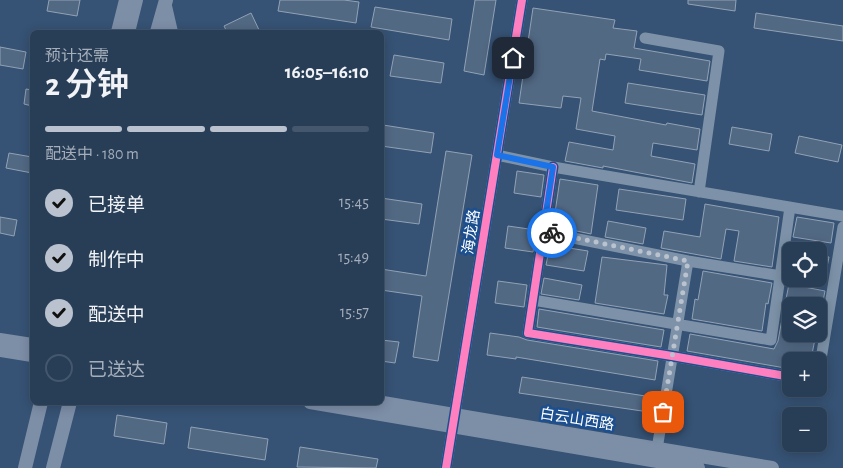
<!DOCTYPE html>
<html lang="zh">
<meta charset="utf-8">
<style>
body{margin:0;font-family:"Alegreya Sans","Noto Sans SC",sans-serif;background:#30455d;color:#f1f3f6;height:100vh;display:flex;flex-direction:column;font-size:19px;white-space:nowrap}
*{box-sizing:border-box;margin:0}
p{font-size:16px;color:#a5aeba}
.icon{flex:none;width:28px;height:28px;fill:none;stroke:currentColor;stroke-width:2;stroke-linecap:round;stroke-linejoin:round}
.map{position:relative;flex:1;overflow:hidden}
.drawer{position:absolute;left:30px;top:30px;width:354px;height:375px;display:flex;flex-direction:column;background:#283e57;border-radius:8px;box-shadow:0 2px 12px #0003,0 0 0 1px #44576d}
.drawer>*{flex:none}
.tools{position:absolute;left:782px;top:242px;display:grid;gap:10px}
.tools a{display:grid;place-items:center;width:45px;height:45px;border-radius:8px;background:#283e57;box-shadow:0 2px 12px #0003,0 0 0 1px #44576d;font-size:25px}
.pin{position:absolute;display:grid;place-items:center;width:42px;height:42px;color:#fff;margin:-21px;border-radius:10px;box-shadow:0 2px 8px #0006}
.courier{position:absolute;display:grid;place-items:center;width:50px;height:50px;margin:-25px;border:4px solid #1a73e8;border-radius:50%;background:#fff;color:#222;box-shadow:0 1px 6px #0007}
.summary em{font-style:normal;font-weight:600}
.summary div{display:flex;flex-direction:column-reverse}
.summary{display:flex;align-items:center;justify-content:space-between;height:85px;padding:0 15px}
h1{font-size:32px;font-weight:600;line-height:38px}
.bar{display:grid;grid-template-columns:repeat(4,1fr);gap:8px 5px;align-content:center;height:60px;padding:0 15px}
.bar i{height:6px;border-radius:4px;background:#44576d}
.bar .current{background:#b9c2ce}
.bar p{grid-column:span 4}
ol{padding:0 15px;list-style:none}
li{display:flex;align-items:center;gap:15px;height:55px}
li p{margin-inline-start:auto}
li .icon{padding:5px;border-radius:50%;background:#b9c2ce;color:#111;stroke-width:4}
li:last-child{color:#a5aeba}
li i{width:28px;height:28px;border:2px solid #44576d;border-radius:50%}
.map>svg:first-child{display:block}
.building{fill:#526984;stroke:#92a2b6}
.lines{fill:none;stroke-linecap:round;stroke-linejoin:round}
.minor{stroke:#7d92a8;stroke-width:11}
.major{stroke:#7d8ea7;stroke-width:14}
.cycleway-casing{stroke:#1b4f8f;stroke-width:11}
.cycleway{stroke:#ff80c0;stroke-width:8}
.done{stroke:#b9c2ce;stroke-width:5;stroke-dasharray:0 9}
.route{stroke:#1a73e8;stroke-width:6}
.labels{text-anchor:middle;stroke-width:5;stroke-linejoin:round;paint-order:stroke}
.street-label{font-size:15px;fill:#fff;stroke:#1b4f8f}
</style>
<div class="map">
<svg width="843" height="468" viewBox="0 0 843 468">
<rect width="100%" height="100%" fill="#365274"/>
<path class="building" d="M49,0H80L77,16L47,11Z
M280,0H344L359,2L356,23L278,11Z
M475,0H496L484,75L464,71Z
M688,0H736L735,11L688,4Z
M375,7L452,19L449,40L371,27Z
M533,8L615,20L613,28L637,31L634,48L710,61L707,81L639,70L641,59L606,54L605,60L600,59L592,111L666,125L667,123L700,129L697,150L653,143L651,156L695,164L692,183L603,166V168L565,161L569,142L613,150L615,136L576,129L581,98L563,96L561,108L519,103Z
M251,13L260,32H227L224,26Z
M756,13L843,26V41L754,28Z
M0,47L26,52L23,69L0,65Z
M394,55L444,63L441,83L390,76Z
M628,83L705,95L702,115L625,103Z
M26,89L32,90V106L24,104Z
M383,125L434,133L431,153L381,146Z
M732,127L772,134L769,151L729,144Z
M799,136L842,145L838,162L795,153Z
M446,151L472,155L438,361L413,357L422,296L381,290V269L426,276Z
M9,153L32,157V173L6,168Z
M517,171L544,175L541,197L514,193Z
M560,179L598,185L591,234L553,226Z
M619,189L686,199L683,220L616,210Z
M381,198L422,204L419,224L381,219Z
M705,204L779,217L772,267L734,261L739,231L726,229L721,259L661,248L664,231L700,237Z
M0,217L17,220L14,236L0,233Z
M797,217L834,223L831,243L793,237Z
M608,221L646,228L643,244L605,237Z
M508,226L536,230L533,252L505,248Z
M550,245L588,251L584,271L546,265Z
M819,255L829,257L825,277L819,276Z
M602,257L667,265L664,295H668L664,314L595,303Z
M703,271L772,283L768,304L766,303L762,331L692,319L695,299L698,300Z
M544,278L582,285L579,300L541,294Z
M498,281L527,285L524,307L495,303Z
M789,284L825,291L822,306H796L785,304Z
M539,309L664,330L661,347L537,327Z
M782,319L791,320V334H816L812,354H814L813,361H791V369L687,351L690,334L774,349L778,341Z
M490,333L519,337L527,340L658,361L655,380L516,357V359L487,355Z
M381,340L399,342L395,363L381,361Z
M522,377L652,397L649,412L519,393Z
M117,415L167,423L164,444L114,436Z
M191,427L268,439L265,460L188,448Z
M300,447L378,459L376,468L297,467Z"/>
<g class="lines">
<path class="minor" d="M645,38L719,51L699,192
M497,155L553,167L843,216
M553,167L528,333L672,356L791,377
M543,232L688,261L781,276
M533,300L771,340L790,207
M819,371L843,227
M657,449L688,261
M446,468L522,0"/>
<path class="major" d="M165,6L171,32
M118,32L126,0
M128,32L136,0
M157,32L166,0
M0,340L32,345
M0,350L32,355
M310,402L698,468
M377,402L772,468
M25,468L41,402
M53,468L70,402"/>
<defs>
<path id="cycleway" d="M553,167L528,333L672,356L791,377
M446,468L522,0"/>
</defs>
<use href="#cycleway" class="cycleway-casing"/>
<use href="#cycleway" class="cycleway"/>
</g>
<g class="lines">
<path class="done" d="M552,233L688,261L663,412"/>
<path class="route" d="M513,58L497,155L553,167L543,232L552,233"/>
</g>
<g class="labels">
<g class="street-label">
<text transform="translate(471 232) rotate(-81)" y="5">海龙路</text>
<text transform="translate(577 419) rotate(9)" y="5">白云山西路</text>
</g>
</g>
</svg>
<div class="tools">
<a><svg class="icon" aria-label="locate" viewBox="0 0 24 24"><circle cx="12" cy="12" r="6"/><path d="M12 2v4M12 18v4M2 12h4M18 12h4"/></svg></a>
<a><svg class="icon" aria-label="layers" viewBox="0 0 24 24"><path d="M12 4l9 5-9 5-9-5zM3 14l9 5 9-5"/></svg></a>
<a>+</a>
<a>−</a>
</div>
<div class="pin" style="left:663px;top:412px;background:#ea580c"><svg class="icon" aria-label="bag" viewBox="0 0 24 24"><path d="M5 8h14l-1 12H6zM9 8a3 3 0 0 1 6 0"/></svg></div>
<div class="pin" style="left:513px;top:58px;background:#1f2937"><svg class="icon" aria-label="home" viewBox="0 0 24 24"><path d="M3 11l9-7 9 7M6 9v11h12V9"/></svg></div>
<div class="courier" style="left:552px;top:233px"><svg class="icon" aria-label="bike" viewBox="0 0 24 24"><circle cx="6" cy="16" r="4"/><circle cx="18" cy="16" r="4"/><path d="M6 16l4-8h5l3 8M10 8l3 8H6M13 5h3"/></svg></div>
<section class="drawer">
<div class="summary"><div><h1>2 分钟</h1><p>预计还需</p></div><em>16:05–16:10</em></div>
<div class="bar"><i class="current"></i><i class="current"></i><i class="current"></i><i></i><p>配送中 · 180 m</p></div>
<ol>
<li><svg class="icon" aria-label="check" viewBox="0 0 24 24"><path d="M5 12l5 5 9-10"/></svg>已接单<p>15:45</p></li>
<li><svg class="icon" aria-label="check" viewBox="0 0 24 24"><path d="M5 12l5 5 9-10"/></svg>制作中<p>15:49</p></li>
<li><svg class="icon" aria-label="check" viewBox="0 0 24 24"><path d="M5 12l5 5 9-10"/></svg>配送中<p>15:57</p></li>
<li><i></i>已送达</li>
</ol>
</section>
</div>
